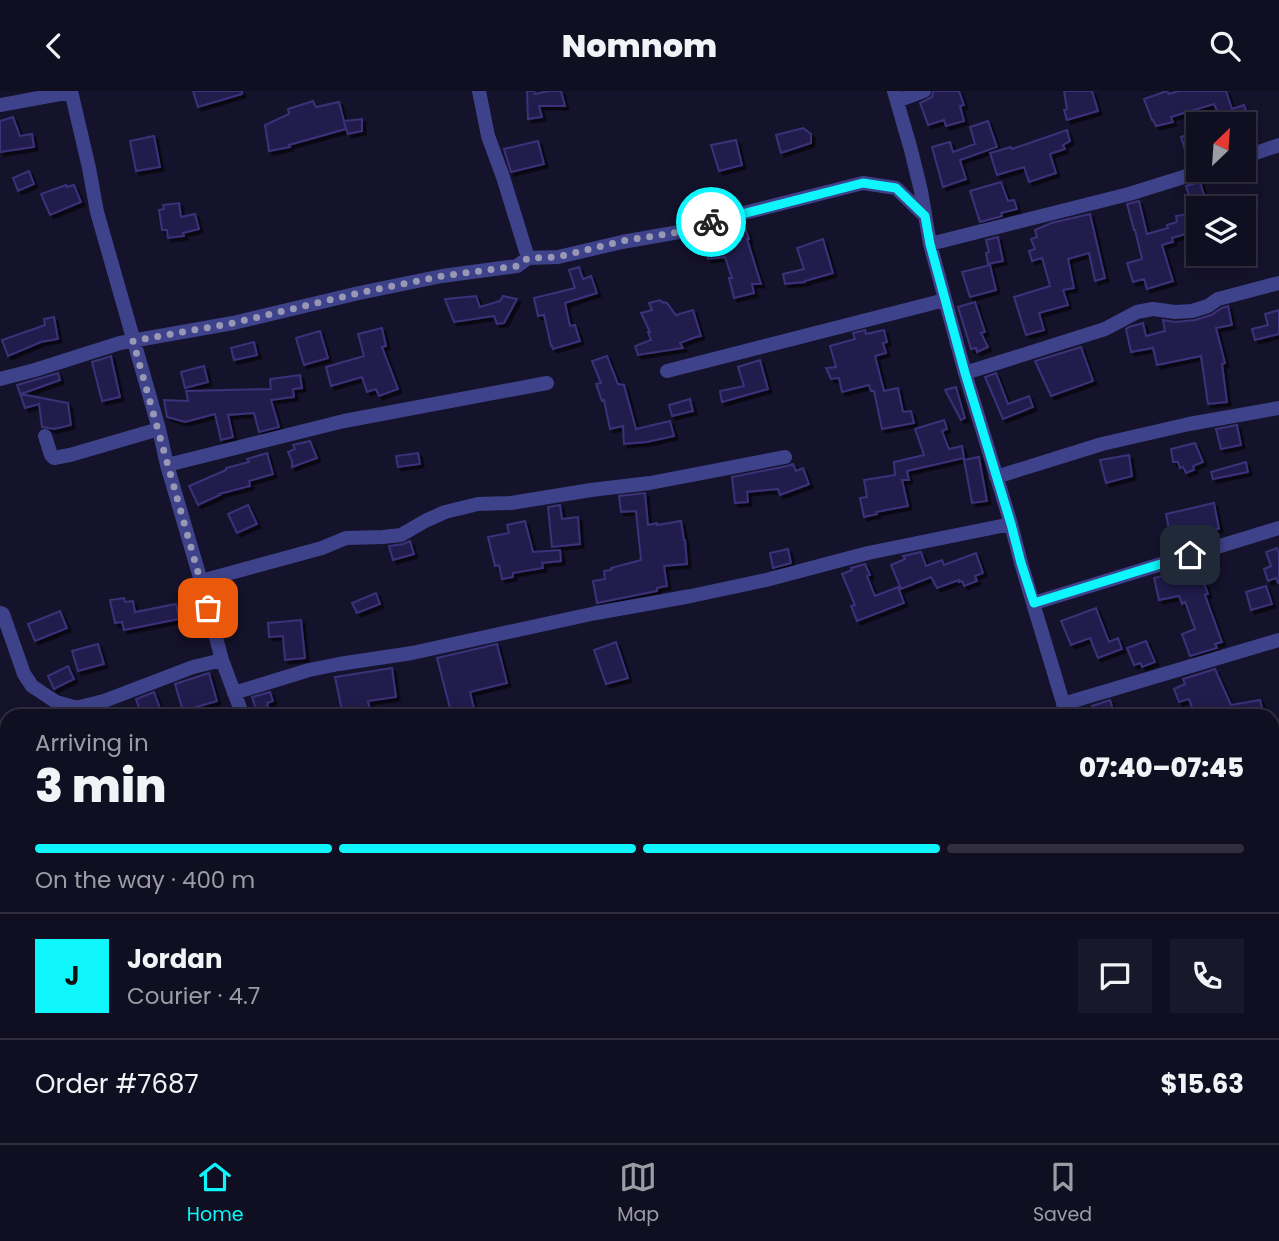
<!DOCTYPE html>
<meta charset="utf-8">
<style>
body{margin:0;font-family:Poppins,sans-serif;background:#19172a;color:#f1f3f6;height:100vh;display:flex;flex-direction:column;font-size:26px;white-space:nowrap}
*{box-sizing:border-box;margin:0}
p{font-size:23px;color:#9c9ca5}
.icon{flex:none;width:38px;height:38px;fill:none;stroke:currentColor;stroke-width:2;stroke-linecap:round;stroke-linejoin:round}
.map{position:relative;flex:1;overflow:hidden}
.drawer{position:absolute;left:0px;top:618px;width:1279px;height:436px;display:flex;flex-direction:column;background:#100e21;border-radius:21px 21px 0 0;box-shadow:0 4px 18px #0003,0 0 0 2px #302e3f}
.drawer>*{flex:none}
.needle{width:46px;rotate:25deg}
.controls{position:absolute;left:1186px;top:21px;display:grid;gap:14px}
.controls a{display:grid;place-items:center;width:70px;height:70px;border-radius:0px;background:#100e21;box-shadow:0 4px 18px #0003,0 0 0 2px #302e3f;font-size:35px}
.pin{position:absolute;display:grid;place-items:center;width:60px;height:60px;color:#fff;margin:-30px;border-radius:14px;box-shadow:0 4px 10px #0006}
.courier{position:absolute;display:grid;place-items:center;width:70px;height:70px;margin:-35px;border:5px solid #0ef6fb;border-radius:50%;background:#fff;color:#222;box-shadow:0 2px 9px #0007}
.summary em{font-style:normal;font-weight:800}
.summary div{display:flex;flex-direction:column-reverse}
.summary{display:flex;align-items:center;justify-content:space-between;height:119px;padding:0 35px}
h1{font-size:46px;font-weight:800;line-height:52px}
.bar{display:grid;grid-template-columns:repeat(4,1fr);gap:10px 7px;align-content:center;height:84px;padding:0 35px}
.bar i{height:9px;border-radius:5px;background:#302e3f}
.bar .on{background:#0ef6fb}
.bar p{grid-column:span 4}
.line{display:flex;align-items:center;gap:18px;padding:0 35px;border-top:2px solid #302e3f}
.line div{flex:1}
.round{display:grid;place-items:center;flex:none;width:74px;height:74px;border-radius:0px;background:#19172a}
header{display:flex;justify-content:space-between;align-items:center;height:91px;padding:0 35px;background:#100e21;font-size:32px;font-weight:800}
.tabs{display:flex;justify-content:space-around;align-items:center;height:98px;border-top:2px solid #302e3f;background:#100e21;font-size:19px;color:#9c9ca5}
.tabs a{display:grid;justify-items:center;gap:4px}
.tabs .on{color:#0ef6fb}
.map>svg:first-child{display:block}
.building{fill:#241f4d;stroke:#3a3179;stroke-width:2;filter:url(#shadow)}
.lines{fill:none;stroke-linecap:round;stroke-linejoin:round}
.minor{stroke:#3e428a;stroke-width:14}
.done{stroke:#9897b4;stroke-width:7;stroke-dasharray:0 12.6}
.route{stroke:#0ef6fb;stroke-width:9}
</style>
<header><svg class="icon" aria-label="back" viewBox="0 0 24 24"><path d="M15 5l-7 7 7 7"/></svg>Nomnom<svg class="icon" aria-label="search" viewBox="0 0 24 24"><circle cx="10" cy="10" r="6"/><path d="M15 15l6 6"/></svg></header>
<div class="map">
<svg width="1279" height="1052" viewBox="0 0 1279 1052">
<defs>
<filter id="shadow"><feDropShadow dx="3.5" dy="3.5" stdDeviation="0" flood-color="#0009"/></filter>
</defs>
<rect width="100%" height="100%" fill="#15122c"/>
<path class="building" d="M193,0H242V3L198,16Z
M527,0H534L535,3L549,0H561L565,15H539L542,26L528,28Z
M933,0H959L964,14L960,15L964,30L946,35L944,29L928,34L920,12L932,6Z
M1064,0H1092L1098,20L1067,29L1064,19L1067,18Z
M1167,0L1169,3L1179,0H1226L1232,18L1244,14L1252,33H1223L1214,13L1171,26L1173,31L1156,35L1153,29H1152L1144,8Z
M313,10L316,16L339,11L344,30L362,28V40L348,43L344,31L346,38L289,54L290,56L269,60L265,34L289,23L288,18Z
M13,26L20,45L32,43L34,56L0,61V30Z
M988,30L997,56L960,69L966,88L943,96L932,56L950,51L953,61L975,53L970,36Z
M803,37L811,43V52L781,62L776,44Z
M1067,39L1070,50L1063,54L1065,58L1050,63L1056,82L1029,91L1024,76L997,84L990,62L1011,56L1012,58Z
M1199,40V58L1186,62L1181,46Z
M154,45L160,76L136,80L130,50Z
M736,49L742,74L719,80L711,54Z
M538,50L544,73L511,81L504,58Z
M29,80L34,93L18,100L13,87Z
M1001,91L1008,110L1014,109L1017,118L1001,122L1002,125L999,126L980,131L970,100Z
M1200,91L1208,117H1193L1186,95Z
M66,94L67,96L74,94L81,111L50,124L41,103Z
M1139,110L1147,143L1168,137L1167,134L1177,131L1176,125L1199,121V139L1172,147L1173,151L1162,154L1173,190L1147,198L1144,188L1133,191L1127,172L1142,168L1135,139H1134L1127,113Z
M179,112L181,126L195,123L199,138L183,142L184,145L168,147L167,139H162L159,119L164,118L163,114Z
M1090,123L1105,187L1095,190L1089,162L1068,168L1074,197L1063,199L1068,214L1039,222L1044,239L1026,244L1014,206L1050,195L1042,167L1032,170L1029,160L1035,158L1031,148L1037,146L1035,139L1051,132Z
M745,137L749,148H747L761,193H752L754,202L734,207L729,187H732L725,166L708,168L706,147L717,146Z
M998,146L1003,170L988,173L986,162L989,161L986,149Z
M823,148L833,182L805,190V191L785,193L783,183L804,178L797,157Z
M990,174L996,199L970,206L962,181Z
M579,176L583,188L591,185L597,202L565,212L570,235L575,234L580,250L553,258L552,255H551L544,224L538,225L534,207L575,197L569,179Z
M476,205L480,216L500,210L503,205L517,208L504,232L497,233L494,225L454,231L445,208Z
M660,209L662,211L667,212L676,224L693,219L701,245L696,246L680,252L683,257L638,264L635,255L651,249L648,241H650L641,222L652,219L649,212Z
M975,211L985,241L981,242L988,256L977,261L976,257L971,258L958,216Z
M1228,215L1232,234L1216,237L1225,272L1222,273L1227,311L1208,313L1201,265L1157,274L1153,257L1131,261L1126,238L1129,236L1143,232L1146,245L1165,240L1163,229L1175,231L1195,229L1211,224L1222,217Z
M1279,219V243L1255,249L1252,238L1268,234L1265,223Z
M54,226L58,248L41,251L8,265L2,249L45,234L44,228Z
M382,237L386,255L382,256L398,298L379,305L376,298L367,301L362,286L331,295L326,276L364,265L358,243Z
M865,239L866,243L884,239L887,251L883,252L886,262L875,265L884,300L898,297L903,321L911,320L914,332L882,338L874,300H871L869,294L842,301L839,287L831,288L826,277L836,276L830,255L855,248L853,242Z
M320,240L328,267L304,274L296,247Z
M254,251L257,264L234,269L231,257Z
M1081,256L1093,290L1051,305L1035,270Z
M111,265L120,306L102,310L92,271Z
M607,265L618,293L624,294L636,338L670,330L674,345L647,351L624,353L623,335L610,338L604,309L602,310L596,293L601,292L592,270Z
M760,269L768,298L722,311L720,300L744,295L738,276Z
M204,275L208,291L185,297L181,281Z
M58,282L60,289L21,303L68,312L71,334L54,338L42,336L39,313L25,317L17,294Z
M996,282L1008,313L1029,305L1033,316L1003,328L985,286Z
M300,284L302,297L293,298L294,306L271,309L279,336L259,341L254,322L228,324L233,346L221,349L215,323L185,331L167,326L164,309L188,310L186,300L271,298L270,288Z
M956,296L965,327L961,329L945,299Z
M690,308L693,320L672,325L669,314Z
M944,329L947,338L942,340L949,358L962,355L964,367L907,380L909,389H902L908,415L876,421L877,423L864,426L860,407L867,406L864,389L895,384L894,371L924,364L915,338Z
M1237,334L1241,354L1221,358L1216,338Z
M310,350L317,367L292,376V370L288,361L295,358L293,354Z
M1195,352L1203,371L1193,375L1194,379L1186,382L1183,376L1180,377L1178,371H1173L1171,358Z
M267,362L273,383L249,390L250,395L219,403L220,404L198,414L189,395L226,379V377L249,371L247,368Z
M418,362L420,373L398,376L396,365Z
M1129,364L1132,385L1106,392L1100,369Z
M979,366L987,410L972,412L964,369Z
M1246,371L1248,381L1213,388L1211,381Z
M793,373L796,380L803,377L809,393L807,394L780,404L778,398L747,401L748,411L735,412L732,386L787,375Z
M645,402L648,434L657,432V434L681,430L684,449H685L687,473L664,475L667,495L657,497V500L597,512L593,490L605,488L604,480L611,479V477L641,469L636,420L621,421L619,405Z
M1214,412L1219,438L1170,444L1166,423Z
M248,414L257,433L237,442L228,423Z
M560,414L562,428L578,426L580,453L552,456L548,416Z
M525,430L533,461L560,459L561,470L542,472L543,477L513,482V486L502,488L499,474L495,475L488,446L509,442L507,434Z
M410,450L414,463L393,469L389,455L403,453Z
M1277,457L1279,463V492H1278L1276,487L1268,490L1264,478L1271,475L1266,461Z
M788,458L791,472L773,477L770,462Z
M921,461L926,475L942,469L944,474L976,462L983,482L975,485L977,490L964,495L962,490L959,491V489L937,497L931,486L901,498L891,474L905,468L903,465Z
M865,473L870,484L867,485L875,505L898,496L904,512L857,530L851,515L855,514L842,483L852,479L851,477Z
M1200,481L1208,503L1205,504L1222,551L1215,553L1217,557L1190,565L1182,543L1195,538L1185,511L1182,513L1179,505L1159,509L1154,487L1171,483L1173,492Z
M1266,495L1272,513L1251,519L1246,501Z
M376,502L380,513L357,522L352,512Z
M124,507L125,511L133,510L135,521L176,513L179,528L124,539L122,531L115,532L110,509Z
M1096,517L1109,551L1118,547L1122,558L1098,567L1090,547L1071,554L1061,530Z
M60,520L67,537L35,550L28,533Z
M301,529L305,567L285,569L283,545L269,546L268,532Z
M1146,550L1155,571L1142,576L1141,572L1134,574L1127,557Z
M616,551L628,587L606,593L594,559Z
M98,553L104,573L78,580L72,560Z
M497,553L507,592L470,601L476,625H452L437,567Z
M68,575L74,588L54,598L48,585Z
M392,577L396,606L368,610L371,625H343L335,586Z
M1215,578L1231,614L1260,609L1264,625H1202L1200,620L1194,622L1189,608L1179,611L1174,598L1185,593L1183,588Z
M209,582L217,610L183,620L175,593Z
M154,601L163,625H142L136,608Z
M270,601L273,610L267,612L270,625H258L252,606Z
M1110,609L1115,625H1095L1092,615Z"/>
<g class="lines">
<path class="minor" d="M71,0L89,77L97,121L159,338L167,374L201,490L222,569L243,625
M479,0L488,45L503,86L528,167
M894,0L911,59L921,100L930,153L965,282L1011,433L1021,472L1067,625
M897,10L924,0
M0,14L71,1
M1244,66L1279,54
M930,153L1129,103L1206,79
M667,280L945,209
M965,282L1105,238L1137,221L1153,218L1175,221L1192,220L1208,215L1218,208L1279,192
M0,288L35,279L120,252L233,232L359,202L442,185L517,175L528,167L558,166L622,151L679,141L744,122L863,92L896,97L925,125
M45,345L51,364L54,367L70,364L159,338
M167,374L344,330L547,292
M996,386L1102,353L1189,333L1279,317
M201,490L322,457L346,447L383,446L401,444L425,430L445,421L478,413L511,412L591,399L650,392L785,366
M1034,512L1279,437
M0,522L3,523L24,583L32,595L56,611L74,616
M234,602L309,579L339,573L412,562L596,522L691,505L766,489L868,462L1011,433
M1063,613L1279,549
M43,625L104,610L193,576L222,569
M0,637L7,635
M1272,699L1279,696
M0,710H7
M1272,799L1279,797
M0,848L7,844
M1272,917L1279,916
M0,1017L7,1016
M355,1046L357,1052
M776,1046L778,1052
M1194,1046L1196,1052"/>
</g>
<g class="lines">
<path class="done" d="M208,517L133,250L233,232L359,202L442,185L517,175L528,167L558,166L622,150L679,141L711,131"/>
<path class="route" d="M711,131L863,92L896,97L925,125L930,153L965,282L1011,433L1021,472L1034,512L1190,464"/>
</g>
</svg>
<div class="controls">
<a><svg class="needle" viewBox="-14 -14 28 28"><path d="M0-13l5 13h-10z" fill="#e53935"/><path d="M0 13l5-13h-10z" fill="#9c9ca5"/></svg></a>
<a><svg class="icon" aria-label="layers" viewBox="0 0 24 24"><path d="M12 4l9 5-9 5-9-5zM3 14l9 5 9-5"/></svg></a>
</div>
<div class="pin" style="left:208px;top:517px;background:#ea580c"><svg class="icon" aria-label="bag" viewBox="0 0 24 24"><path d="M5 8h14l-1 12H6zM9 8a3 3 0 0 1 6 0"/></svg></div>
<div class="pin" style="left:1190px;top:464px;background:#1f2937"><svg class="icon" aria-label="home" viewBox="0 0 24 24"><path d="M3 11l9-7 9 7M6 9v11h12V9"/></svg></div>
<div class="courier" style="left:711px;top:131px"><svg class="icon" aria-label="bike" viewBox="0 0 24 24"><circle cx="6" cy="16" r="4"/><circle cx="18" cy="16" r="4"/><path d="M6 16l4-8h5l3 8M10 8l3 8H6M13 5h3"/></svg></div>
<section class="drawer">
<div class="summary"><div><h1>3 min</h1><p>Arriving in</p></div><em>07:40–07:45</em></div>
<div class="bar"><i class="on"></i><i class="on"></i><i class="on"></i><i></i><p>On the way · 400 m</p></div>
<div class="line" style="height:126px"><b class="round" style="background:#0ef6fb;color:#111">J</b><div><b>Jordan</b><p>Courier · 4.7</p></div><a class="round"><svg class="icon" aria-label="chat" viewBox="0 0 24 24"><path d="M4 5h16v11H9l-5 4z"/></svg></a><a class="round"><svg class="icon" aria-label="phone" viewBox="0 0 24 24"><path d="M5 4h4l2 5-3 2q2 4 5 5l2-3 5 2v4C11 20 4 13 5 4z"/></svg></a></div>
<div class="line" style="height:91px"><div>Order #7687</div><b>$15.63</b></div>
</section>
</div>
<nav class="tabs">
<a class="on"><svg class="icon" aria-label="home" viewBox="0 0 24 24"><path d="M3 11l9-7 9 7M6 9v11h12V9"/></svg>Home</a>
<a><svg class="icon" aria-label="map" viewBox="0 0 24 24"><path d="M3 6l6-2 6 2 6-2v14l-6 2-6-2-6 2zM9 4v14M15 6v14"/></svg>Map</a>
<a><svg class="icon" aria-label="saved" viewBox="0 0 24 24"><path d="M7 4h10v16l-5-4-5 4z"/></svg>Saved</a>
</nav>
